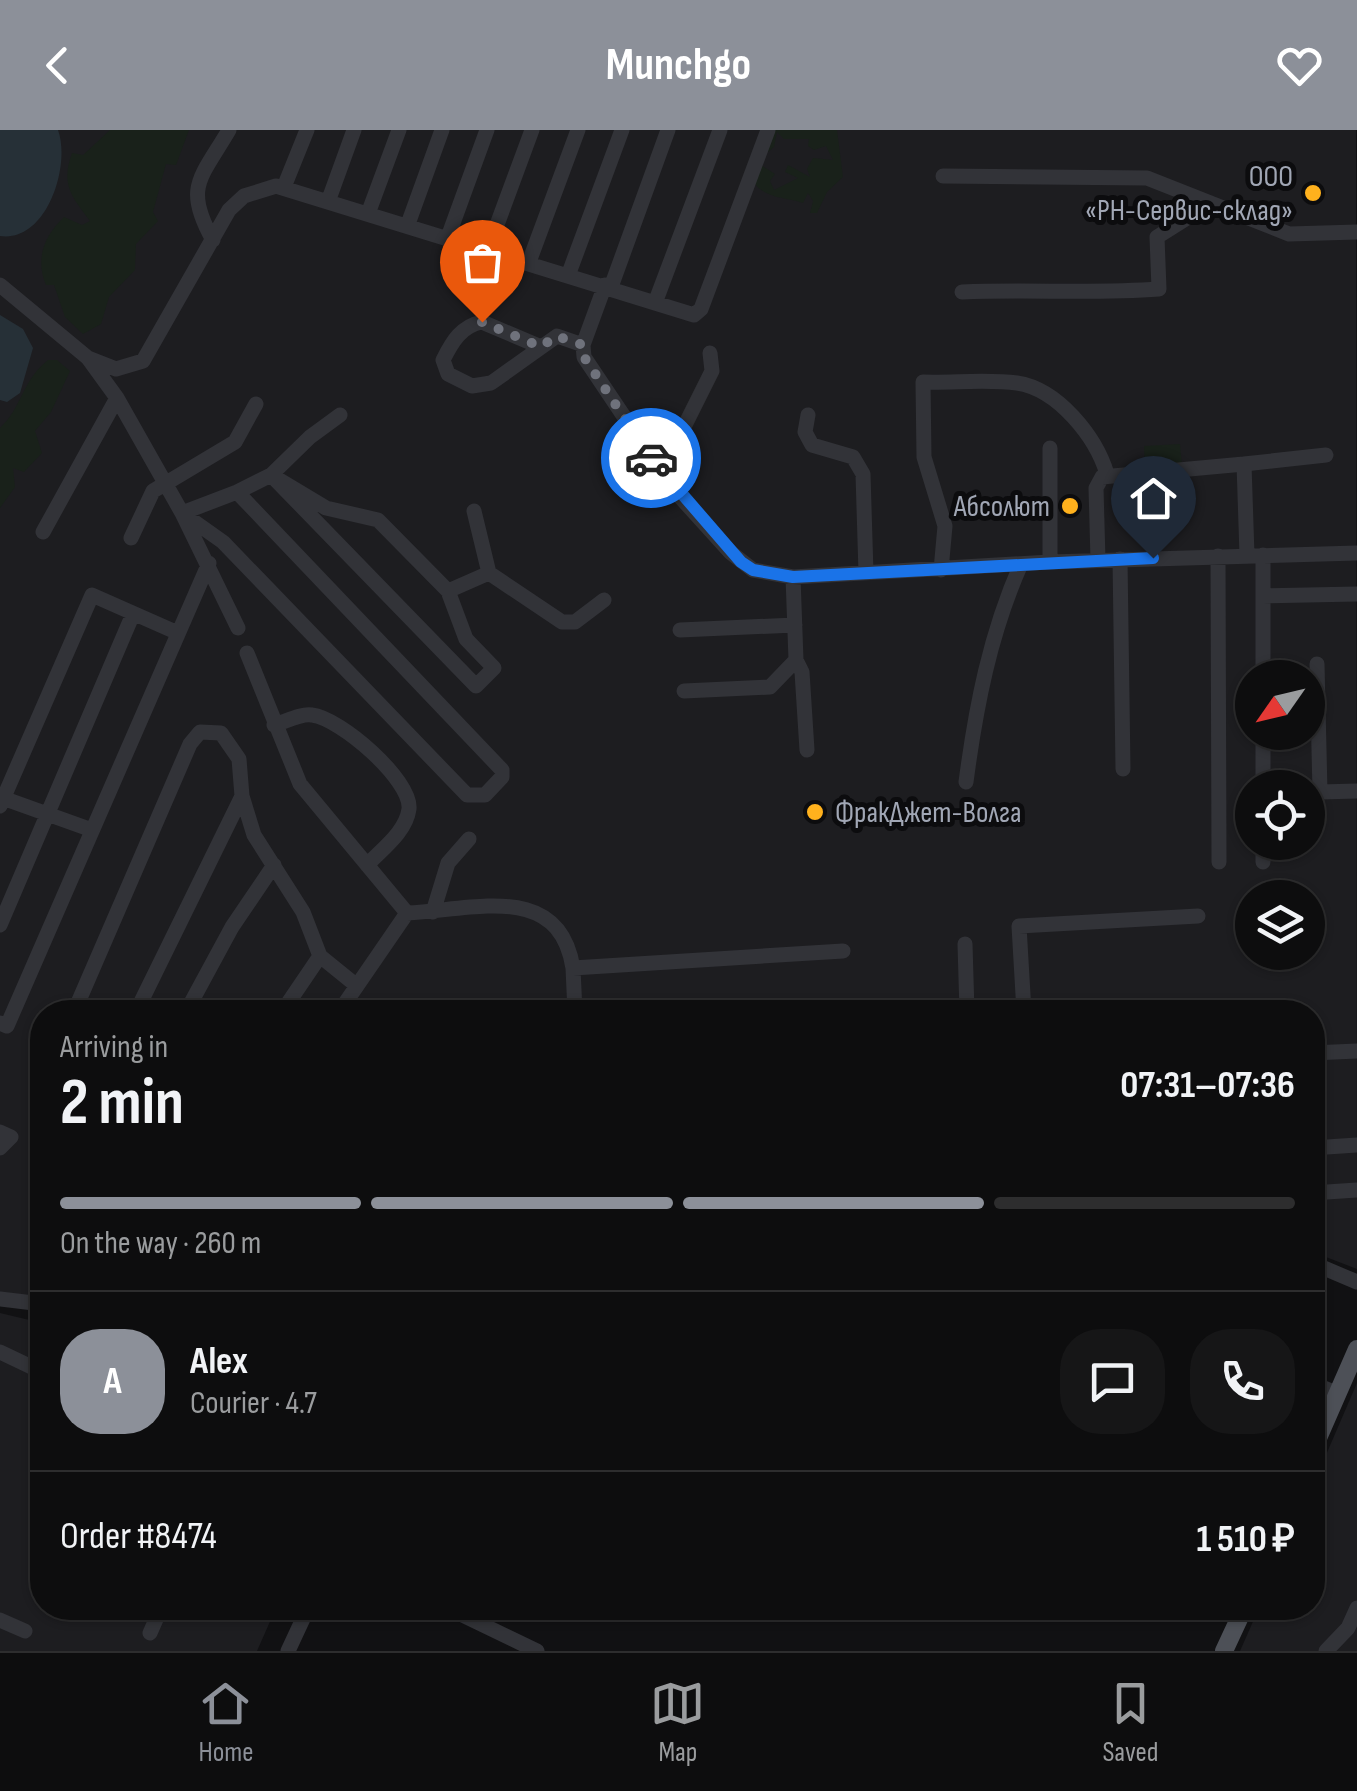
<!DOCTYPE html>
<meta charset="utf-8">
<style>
body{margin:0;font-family:"Sofia Sans Condensed",sans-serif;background:#161617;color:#f1f3f6;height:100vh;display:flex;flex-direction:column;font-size:38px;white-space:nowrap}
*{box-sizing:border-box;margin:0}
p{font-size:32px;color:#9a9c9e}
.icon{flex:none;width:55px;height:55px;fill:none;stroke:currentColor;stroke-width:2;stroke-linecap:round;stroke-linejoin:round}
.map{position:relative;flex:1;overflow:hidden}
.sheet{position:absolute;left:30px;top:870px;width:1295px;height:620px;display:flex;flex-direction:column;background:#0d0d0e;border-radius:40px;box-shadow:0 2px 8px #0004,0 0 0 2px #2d2d2e}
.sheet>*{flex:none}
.needle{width:65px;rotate:236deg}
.tools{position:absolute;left:1235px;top:530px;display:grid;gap:20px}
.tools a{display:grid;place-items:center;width:90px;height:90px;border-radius:50%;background:#0d0d0e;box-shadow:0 2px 8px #0004,0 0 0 2px #2d2d2e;font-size:50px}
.pin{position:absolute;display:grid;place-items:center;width:85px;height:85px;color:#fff;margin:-102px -42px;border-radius:50% 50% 50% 0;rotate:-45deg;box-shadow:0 0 10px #0007}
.pin .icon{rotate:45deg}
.courier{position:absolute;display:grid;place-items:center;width:100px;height:100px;margin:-50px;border:8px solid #1a73e8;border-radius:50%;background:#fff;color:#222;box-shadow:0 2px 12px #0007}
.overview em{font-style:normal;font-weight:700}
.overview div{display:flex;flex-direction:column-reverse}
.overview{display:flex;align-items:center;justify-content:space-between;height:170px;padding:0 30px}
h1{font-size:65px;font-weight:700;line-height:75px}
.bar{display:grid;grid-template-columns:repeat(4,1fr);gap:15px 10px;align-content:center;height:120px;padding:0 30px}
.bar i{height:12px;border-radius:8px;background:#2d2d2e}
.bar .on{background:#8c9099}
.bar p{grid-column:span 4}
.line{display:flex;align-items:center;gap:25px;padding:0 30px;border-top:2px solid #2d2d2e}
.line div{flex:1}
.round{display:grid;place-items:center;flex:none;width:105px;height:105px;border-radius:40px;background:#161617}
header{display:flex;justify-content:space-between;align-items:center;height:130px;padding:0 30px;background:#8c9099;color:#fff;font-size:45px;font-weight:700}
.dock{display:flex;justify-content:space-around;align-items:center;height:140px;border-top:2px solid #2d2d2e;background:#0d0d0e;font-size:28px;color:#9a9c9e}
.dock a{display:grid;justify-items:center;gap:5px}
.dock .on{color:#8c9099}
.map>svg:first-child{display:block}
.built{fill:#1d1d20;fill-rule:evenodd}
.green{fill:#19211a}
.water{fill:#263037}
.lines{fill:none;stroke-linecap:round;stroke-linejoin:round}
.minor{stroke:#323338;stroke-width:15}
.major{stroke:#4d5057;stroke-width:18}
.done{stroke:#6f727c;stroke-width:10;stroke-dasharray:0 18}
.route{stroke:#1a73e8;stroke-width:12}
.poi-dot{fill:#ffb11d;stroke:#0c0c0e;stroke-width:4}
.labels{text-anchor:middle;stroke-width:10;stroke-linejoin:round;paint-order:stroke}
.poi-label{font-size:30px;fill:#a1a7b5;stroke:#0c0c0e;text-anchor:end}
</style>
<header><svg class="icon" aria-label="back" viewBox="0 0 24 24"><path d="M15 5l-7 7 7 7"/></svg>Munchgo<svg class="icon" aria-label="heart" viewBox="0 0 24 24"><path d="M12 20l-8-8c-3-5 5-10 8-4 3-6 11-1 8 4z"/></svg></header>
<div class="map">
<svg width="1357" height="1521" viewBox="0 0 1357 1521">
<rect width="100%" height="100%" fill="#111113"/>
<path class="built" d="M0,0H1356L1357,1139L1313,1122L1312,882H42V1167L0,1162ZM1252,548H1308V602H1252ZM1252,658H1308V712H1252ZM1252,768H1308V822H1252Z
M0,1183L42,1193V1478H276L257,1521H0Z
M1357,1253V1521H1240L1259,1478H1312L1313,1355Z"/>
<path class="green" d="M110,0H189L176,35L166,34L153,82L158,91L136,114L135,140L109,167L101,194L83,204L65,187L54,155H46C35,129 44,106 64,87L82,95L90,91C73,68 60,56 72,23L83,25Z
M771,0H837L843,47L827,62L817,83H810L813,71L808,63L803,73C785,67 767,69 755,54L761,35L775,44L770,51L774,60L798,48L785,42L788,35L810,47L807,39L813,28L833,30L826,16L814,20L808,16L809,9H784L777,2L774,17L768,22Z
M48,230H57L70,241L51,282L35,301L42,323L24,342L13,338L15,357L0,378V298C23,276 21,252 48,230Z
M1180,314L1182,336L1145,338L1144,316Z"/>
<path class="water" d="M0,0H58C71,35 47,113 0,106Z
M0,185L23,199L33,218L20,263L7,272L0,270Z"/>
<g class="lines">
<path class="minor" d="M943,46L1147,48L1289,104L1357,102
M284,57L307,0
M329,69L354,0
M369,81L399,0
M408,94L442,0
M448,107L487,0
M213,110C183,57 201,48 229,0
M488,119L532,0
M529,132L578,0
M569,143L622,0
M0,155L88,228L117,268L182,383L238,498
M605,155L583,215L584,227L672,358L730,422L753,440L793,447L1050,432L1357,423
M611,157L668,0
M962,162C1029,159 1092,164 1159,159L1157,107L1211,73
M655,173L720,0
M541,217L482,192C461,196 452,212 443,230L448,244L472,256L491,253L557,206L583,215
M88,228L116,239L143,231L229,80L244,66L276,56L694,185L701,179L768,0
M808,285L805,302L812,315L853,327L863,344L866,443
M1050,318V432
M1244,334L1326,325
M661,343L712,241L710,223
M237,362L502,640V647L485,665H467L223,412L182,383Z
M237,362L271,345L326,378L378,390L448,461L466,509L494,538L476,556L271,345L310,307L340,285
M43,402L117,268
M131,408L153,361L235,312L256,274
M1263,425V548
M1218,426L1219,732
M1120,429L1123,639
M1098,430L1096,358L1102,347L1244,334L1247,425
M941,440L945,396L924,327L923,252C953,253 987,249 1017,253C1058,259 1096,307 1107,344
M489,443L562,492H575L604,470
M448,461L489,443L474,381
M1263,466L1357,464
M680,500L795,495
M247,523L300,654L407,783L339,882
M796,530L802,542L807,620
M1317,534L1320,662L1357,661
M684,561L770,557L796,530L793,447
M274,595C285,592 301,583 312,585C340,588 412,650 409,679C406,702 382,719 367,735
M1263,602V658
M966,652C976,576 990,504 1021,434
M242,666L254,705L303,782L320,826L357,856
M0,667L92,700
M0,676L92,465L178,503
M1263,712V732
M433,782L448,733L469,709
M407,783C474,780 559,751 573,838
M0,795L133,484
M965,814L967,882
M74,882L190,614L200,602L221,603L239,629L242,666L136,882
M186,882L232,797L274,735
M282,882L320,826
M575,882L573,838L843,821
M1024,882L1019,796L1198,786
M0,893L7,896L209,433
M1312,923L1357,921
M0,1002L11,1007L0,1018
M1312,1018L1357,1015
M1312,1063L1357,1060
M1312,1133L1357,1152
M0,1169L42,1174
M0,1222L42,1242
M1312,1253L1338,1264
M448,1478L537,1521
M0,1490L25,1501
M150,1503L161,1478
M288,1521L308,1478
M1326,1521L1348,1498L1357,1478"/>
<path class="major" d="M1312,1322L1357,1219
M1224,1521L1244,1478"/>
</g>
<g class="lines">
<path class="done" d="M482,192L541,217L556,206L583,215L584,227L651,328"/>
<path class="route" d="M651,328L741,432L753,440L793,447L1153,428"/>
</g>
<g class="poi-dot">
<circle cx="1313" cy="63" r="10"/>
<circle cx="1070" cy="376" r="10"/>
<circle cx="815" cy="682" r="10"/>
</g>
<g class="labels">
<g class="poi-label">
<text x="1293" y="56">ООО<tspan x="1293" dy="34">«РН-Сервис-склад»</tspan></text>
<text x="1050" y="386">Абсолют</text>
<text x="835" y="692" text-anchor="start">ФракДжет-Волга</text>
</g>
</g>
</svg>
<div class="tools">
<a><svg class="needle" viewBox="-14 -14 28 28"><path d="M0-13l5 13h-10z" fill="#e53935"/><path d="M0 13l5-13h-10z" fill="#9a9c9e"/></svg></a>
<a><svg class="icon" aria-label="locate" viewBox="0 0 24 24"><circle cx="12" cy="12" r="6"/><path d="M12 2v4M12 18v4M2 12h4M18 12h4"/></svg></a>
<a><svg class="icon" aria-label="layers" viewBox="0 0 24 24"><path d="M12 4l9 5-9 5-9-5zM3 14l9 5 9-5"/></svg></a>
</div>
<div class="pin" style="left:482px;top:192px;background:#ea580c"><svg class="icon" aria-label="bag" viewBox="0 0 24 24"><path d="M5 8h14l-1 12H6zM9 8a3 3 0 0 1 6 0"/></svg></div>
<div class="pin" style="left:1153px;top:428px;background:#1f2937"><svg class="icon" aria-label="home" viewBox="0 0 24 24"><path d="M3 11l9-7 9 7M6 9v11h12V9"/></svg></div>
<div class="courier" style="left:651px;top:328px"><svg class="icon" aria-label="car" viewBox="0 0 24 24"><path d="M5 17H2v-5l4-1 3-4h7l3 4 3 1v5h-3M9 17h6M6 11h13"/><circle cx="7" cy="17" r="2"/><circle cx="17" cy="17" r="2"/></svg></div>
<section class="sheet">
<div class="overview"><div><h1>2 min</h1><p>Arriving in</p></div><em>07:31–07:36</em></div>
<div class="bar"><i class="on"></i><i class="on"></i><i class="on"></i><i></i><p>On the way · 260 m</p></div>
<div class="line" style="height:180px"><b class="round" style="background:#8c9099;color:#fff">A</b><div><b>Alex</b><p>Courier · 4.7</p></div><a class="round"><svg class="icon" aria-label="chat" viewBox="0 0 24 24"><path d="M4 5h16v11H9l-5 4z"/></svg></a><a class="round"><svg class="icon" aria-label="phone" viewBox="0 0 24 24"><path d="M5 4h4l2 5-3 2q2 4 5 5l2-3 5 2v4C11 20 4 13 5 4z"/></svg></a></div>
<div class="line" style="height:130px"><div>Order #8474</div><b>1 510 ₽</b></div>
</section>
</div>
<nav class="dock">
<a class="on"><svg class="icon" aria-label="home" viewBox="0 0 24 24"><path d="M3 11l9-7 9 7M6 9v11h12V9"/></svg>Home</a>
<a><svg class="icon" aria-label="map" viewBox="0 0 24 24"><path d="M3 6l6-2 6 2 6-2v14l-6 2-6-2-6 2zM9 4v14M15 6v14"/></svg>Map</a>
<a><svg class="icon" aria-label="saved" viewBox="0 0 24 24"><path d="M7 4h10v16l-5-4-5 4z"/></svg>Saved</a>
</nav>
